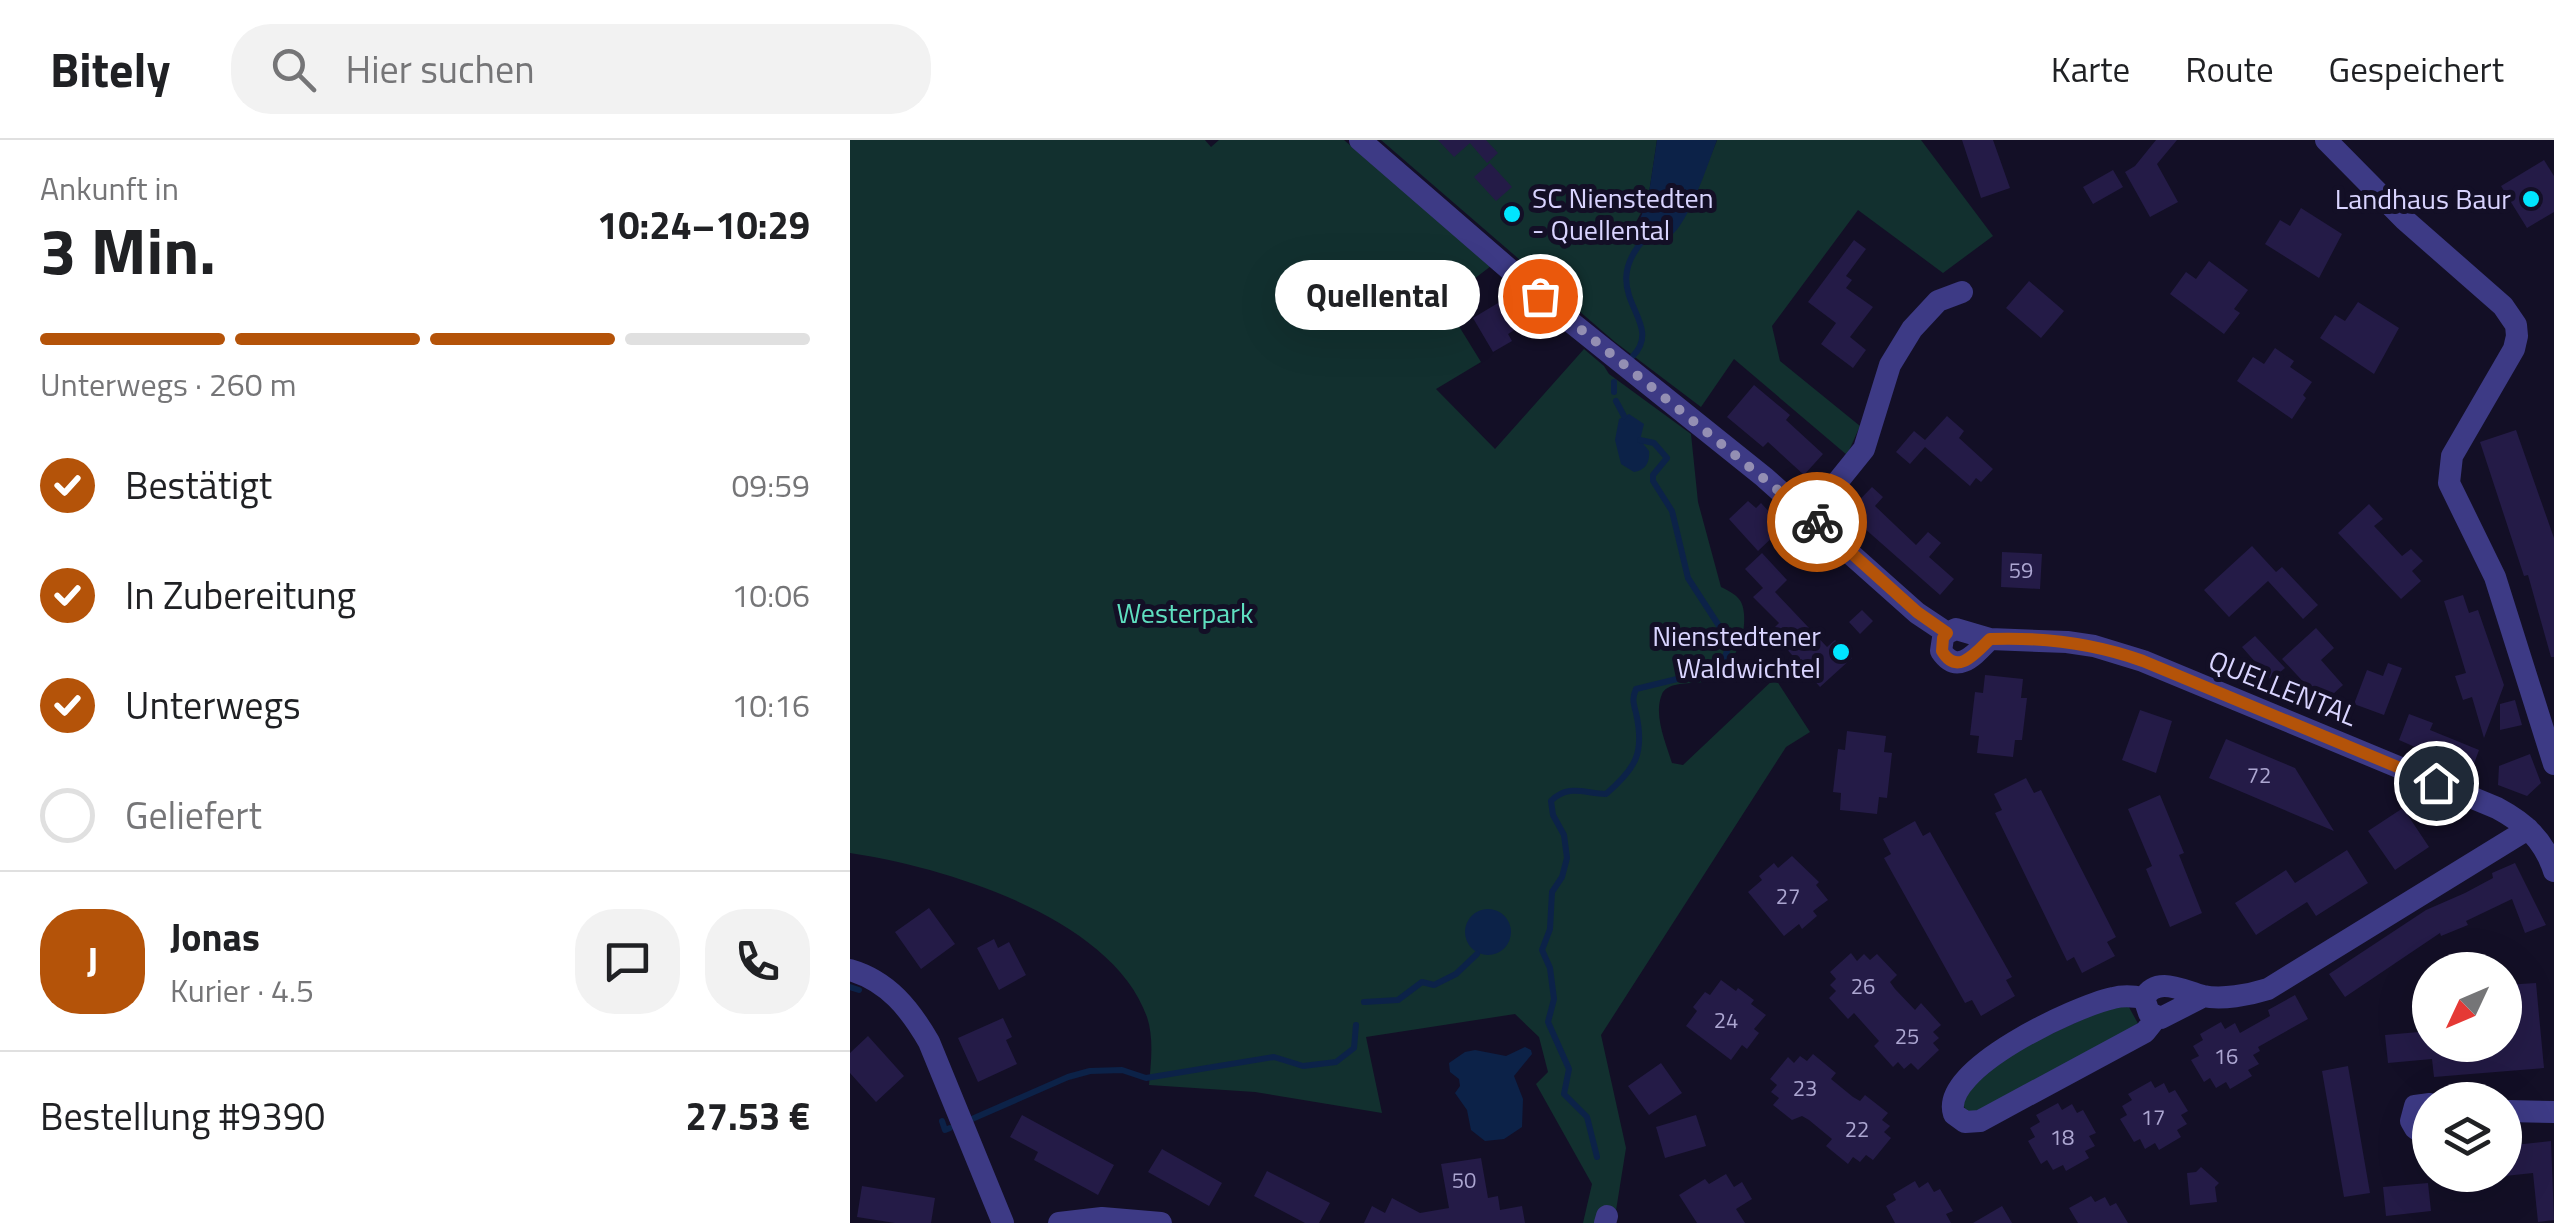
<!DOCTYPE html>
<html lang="de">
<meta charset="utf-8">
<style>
body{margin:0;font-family:"Titillium Web",sans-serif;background:#f2f2f2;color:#202124;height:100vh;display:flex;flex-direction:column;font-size:38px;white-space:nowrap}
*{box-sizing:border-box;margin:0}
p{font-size:32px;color:#757577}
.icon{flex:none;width:55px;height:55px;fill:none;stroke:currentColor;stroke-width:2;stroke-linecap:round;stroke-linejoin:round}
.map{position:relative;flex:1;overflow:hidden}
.drawer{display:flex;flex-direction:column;background:#fff;width:850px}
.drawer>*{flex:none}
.needle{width:65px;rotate:226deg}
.tools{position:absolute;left:1562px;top:812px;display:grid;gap:20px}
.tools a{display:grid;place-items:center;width:110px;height:110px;border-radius:50%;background:#fff;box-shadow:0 10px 40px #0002;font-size:50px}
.pin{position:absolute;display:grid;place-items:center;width:85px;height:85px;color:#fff;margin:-42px;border:5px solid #fff;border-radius:50%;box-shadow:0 2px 10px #0007}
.courier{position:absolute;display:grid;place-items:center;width:100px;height:100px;margin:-50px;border:8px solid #b45309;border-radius:50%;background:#fff;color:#222;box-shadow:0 2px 12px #0007}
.bubble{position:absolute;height:70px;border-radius:35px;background:#fff;box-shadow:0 10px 40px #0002;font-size:32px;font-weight:700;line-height:70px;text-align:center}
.overview em{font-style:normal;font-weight:700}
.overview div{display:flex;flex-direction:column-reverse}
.overview{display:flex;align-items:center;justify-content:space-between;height:170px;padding:0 40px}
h1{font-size:65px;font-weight:700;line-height:75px}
.bar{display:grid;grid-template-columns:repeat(4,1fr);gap:15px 10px;align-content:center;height:120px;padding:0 40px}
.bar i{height:12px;border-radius:8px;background:#e0e0e0}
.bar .active{background:#b45309}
.bar p{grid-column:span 4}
.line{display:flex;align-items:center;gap:25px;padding:0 40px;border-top:2px solid #e0e0e0}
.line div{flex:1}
.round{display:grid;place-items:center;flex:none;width:105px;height:105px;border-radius:40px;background:#f2f2f2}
ol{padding:0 40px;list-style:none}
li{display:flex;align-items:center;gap:30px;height:110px}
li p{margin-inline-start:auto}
li .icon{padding:10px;border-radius:50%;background:#b45309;color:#fff;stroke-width:4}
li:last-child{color:#757577}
li i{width:55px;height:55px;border:5px solid #e0e0e0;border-radius:50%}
header{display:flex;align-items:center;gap:60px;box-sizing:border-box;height:140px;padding:0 50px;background:#fff;border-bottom:2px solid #e0e0e0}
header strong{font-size:48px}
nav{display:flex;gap:55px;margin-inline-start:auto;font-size:35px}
.search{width:700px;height:90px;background:#f2f2f2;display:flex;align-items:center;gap:25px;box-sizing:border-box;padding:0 35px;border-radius:40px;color:#757577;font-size:38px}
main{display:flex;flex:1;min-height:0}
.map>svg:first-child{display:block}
.green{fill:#12302f}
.water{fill:#0c2248}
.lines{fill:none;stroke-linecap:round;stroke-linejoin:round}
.stream{stroke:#0c2248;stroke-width:6}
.building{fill:#241b47}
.minor{stroke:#3d3a85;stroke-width:22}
.done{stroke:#948fb3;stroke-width:10;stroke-dasharray:0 18}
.route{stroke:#b45309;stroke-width:12}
.poi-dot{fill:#00e5ff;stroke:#130f26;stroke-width:4}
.labels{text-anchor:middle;stroke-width:10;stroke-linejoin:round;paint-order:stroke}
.number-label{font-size:22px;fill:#aca6d1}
.poi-label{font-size:28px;fill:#d9d4ff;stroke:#130f26;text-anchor:end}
.park-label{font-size:28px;fill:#5fe0c0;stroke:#130f26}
.street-label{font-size:28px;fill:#d9d4ff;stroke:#130f26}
</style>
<header>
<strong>Bitely</strong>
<div class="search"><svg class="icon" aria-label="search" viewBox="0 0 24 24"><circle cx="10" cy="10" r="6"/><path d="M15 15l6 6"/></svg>Hier suchen</div>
<nav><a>Karte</a><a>Route</a><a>Gespeichert</a></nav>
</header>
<main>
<section class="drawer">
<div class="overview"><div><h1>3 Min.</h1><p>Ankunft in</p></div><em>10:24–10:29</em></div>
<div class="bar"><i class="active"></i><i class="active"></i><i class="active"></i><i></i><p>Unterwegs · 260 m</p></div>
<ol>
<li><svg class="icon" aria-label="check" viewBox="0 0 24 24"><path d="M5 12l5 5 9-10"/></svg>Bestätigt<p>09:59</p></li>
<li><svg class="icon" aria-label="check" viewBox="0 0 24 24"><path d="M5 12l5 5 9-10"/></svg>In Zubereitung<p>10:06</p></li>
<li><svg class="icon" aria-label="check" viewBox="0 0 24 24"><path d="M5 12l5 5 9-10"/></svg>Unterwegs<p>10:16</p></li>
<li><i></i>Geliefert</li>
</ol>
<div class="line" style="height:180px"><b class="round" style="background:#b45309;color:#fff">J</b><div><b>Jonas</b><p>Kurier · 4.5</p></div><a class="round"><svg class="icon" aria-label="chat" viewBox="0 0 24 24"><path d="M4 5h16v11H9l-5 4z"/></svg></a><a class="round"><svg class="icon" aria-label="phone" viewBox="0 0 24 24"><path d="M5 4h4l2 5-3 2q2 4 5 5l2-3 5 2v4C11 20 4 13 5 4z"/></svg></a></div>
<div class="line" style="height:130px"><div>Bestellung #9390</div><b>27.53 €</b></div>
</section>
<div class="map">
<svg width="1704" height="1083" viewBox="0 0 1704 1083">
<rect width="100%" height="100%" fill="#130f26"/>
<path class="green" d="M0,0H355L361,7L369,0H494L641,126L594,162L631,222L586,249L645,309L734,209L754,226L759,234L841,294L848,362L871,447C885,454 893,458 894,474C895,489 892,499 886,512C883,517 883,522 881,527C869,553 822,534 812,554C803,575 816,603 822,623L833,625L925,538L960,592L936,607L751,895L776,1008L764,1083H733L742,1044L686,944L698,932L689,897L665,874L516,897L532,973L405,952L299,945C301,923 304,898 297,877C262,777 94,727 0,713Z
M531,0H807L798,60L780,93L791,90L799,100L844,57L867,0H1071L1143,96L1093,133L1008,70L922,186L930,221L1010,286L997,315L884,219L851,267L765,202Z
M1275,860L1291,889L1119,975L1109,958L1164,911Z"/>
<path class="water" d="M807,0H867C858,23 837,91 815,100C811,101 804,101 799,100L791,90L776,95L772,88L776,84H788L798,59Z
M779,274L794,284L790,300L799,311C800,323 795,330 784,332L771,324L765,300L769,279Z
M615 792a23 23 0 1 1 46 0a23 23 0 1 1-46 0Z
M675,907L681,910L682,914L664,936L673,959L672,987L654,999L635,1001L621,990L617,970L605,953L610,946L609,939L600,932L599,923L615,912L625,910L656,916Z"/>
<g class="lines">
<path class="stream" d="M783,216C817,180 743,154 796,97
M764,242V252
M766,261L774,276
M0,847L9,850
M514,862L548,860L572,842L584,845L606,834L627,814
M122,979L218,937L240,931L272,930L296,938L424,917L453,926L486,922L504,908L506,885
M92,981L95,990L100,988
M747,1017L737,977L714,954L719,929L698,882L704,859L700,828L692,810L700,789L702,752L712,737L717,718L714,695L703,675L701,661C718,644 733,653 756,654C786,628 795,613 786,573C783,562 782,558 786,549L864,530L873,523L877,511L873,492L838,438L822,371L803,341V335L817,318L804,303L790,300"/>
</g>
<path class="building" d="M588,0H636L648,13L637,23L620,3L604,17Z
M1112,0H1143L1160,48L1131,58Z
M1306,0H1327L1307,24L1328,62L1300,77L1275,32L1285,26Z
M1694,20L1704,36V72L1677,88L1651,46Z
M640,23L662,47L646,61L624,37Z
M1263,30L1273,47L1243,64L1233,47Z
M1451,68L1492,94L1469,138L1415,104L1430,80L1440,86Z
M1004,100L1016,109L996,136L1002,140L996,148L1023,167L1000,197L1016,210L1003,228L971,204L986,183L958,162Z
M1359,121L1398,150L1384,169L1390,173L1374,194L1320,154L1336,132L1346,139Z
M1179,141L1214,171L1191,198L1156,168Z
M653,160L669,187L658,194L662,201L643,212L623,178Z
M1508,162L1549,188L1524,234L1470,198L1485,175L1495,181Z
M1425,208L1444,221L1440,227L1462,242L1453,255L1456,258L1442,279L1387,241L1403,217L1414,224Z
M904,245L940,275L936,280L973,314L954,335L918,302L913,307L877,277Z
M1097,276L1114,291L1109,298L1143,329L1131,342L1126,338L1120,346L1075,307L1060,324L1046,312L1064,291L1075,300Z
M1666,290L1704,398V517H1701L1678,435L1674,436L1630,302Z
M1022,347L1033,357L1025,366L1066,405L1078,392L1091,403L1079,417L1104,439L1090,455L997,373Z
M898,361L906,368L911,363L924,377L918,382L928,392L908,411L879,379Z
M1519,364L1533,379L1524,386L1552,416L1561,409L1573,421L1562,431L1571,441L1551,459L1488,393Z
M1402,406L1426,432L1432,427L1468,465L1453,479L1418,441L1379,477L1354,450Z
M1152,412L1192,414L1190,449L1151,447Z
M912,413L937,440L925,452L977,507L985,500L1002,518L970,547L921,491L929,483L903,457L913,448L895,429Z
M1613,455L1619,473L1628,470L1654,545L1634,598L1622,557L1613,560L1605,536L1616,533L1594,461Z
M1012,470L1023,481L1010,494L999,482Z
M1466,488L1484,508L1471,520L1493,545L1473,563L1432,519Z
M1405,496L1435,528L1421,540L1392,507Z
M1538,523L1552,528L1534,575L1504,564L1517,530L1533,536Z
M1135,535L1173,539L1171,558H1177L1172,600H1165L1163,617L1127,613L1129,596L1120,595L1125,552L1133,553Z
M1665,560L1672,585L1650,590V564Z
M1290,570L1322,581L1306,633L1272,620Z
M1559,574L1583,583L1580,590L1629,610L1621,632L1579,618L1581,614L1549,600Z
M997,591L1036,596L1034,612L1042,613L1037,658L1029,657L1027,674L990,670L991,653L983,652L988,609L995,610Z
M1376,599L1445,628L1484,691L1359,638Z
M1680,614L1691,643L1677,656L1648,645L1649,626Z
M1176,638L1184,653L1191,650L1266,797L1257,802L1265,816L1232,833L1224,817L1217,821L1145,673L1152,670L1144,654Z
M1310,655L1334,713L1329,715L1352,773L1320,787L1296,729L1302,726L1278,669Z
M1553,668L1579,707L1545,730L1518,691Z
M1065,681L1073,696L1080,692L1162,837L1156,840L1165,856L1131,876L1122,860L1115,863L1034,718L1041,714L1033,699Z
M1497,710L1518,743L1466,776L1457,762L1406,795L1385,763L1436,730L1445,743Z
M942,716L969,742L966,745L978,760L963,771L967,776L952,789L949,784L934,796L898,752L912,740L909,736L924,723L928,728Z
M1665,723L1696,785L1675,793L1662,759L1616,781L1618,785L1591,796L1590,793L1495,857L1479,834L1576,770L1615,753L1643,738L1642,733Z
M79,768L105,804L71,829L45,792Z
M144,799L148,808L159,802L176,835L149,850L127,808Z
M1001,813L1007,821L1014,814L1020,820L1027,814L1047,835L1040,842L1045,849L1065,870L1071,863L1091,885L1083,892L1089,898L1083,903L1089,910L1068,930L1061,923L1054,929L1048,922L1043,927L1024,906L1029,901L1004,873L998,879L979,858L986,851L980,845L986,839L980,832Z
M871,840L886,851L888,848L904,860L901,864L916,875L904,889L909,893L897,909L892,905L881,920L836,886L847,871L843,867L855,852L860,855Z
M1686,843L1694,928L1584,937L1582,919L1538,923L1535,895L1580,891L1581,908L1655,905V845Z
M1445,855L1458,879L1408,907L1410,911L1403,915L1409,924L1398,930L1402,936L1380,949L1376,942L1366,948L1360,938L1354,942L1341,920L1349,916L1343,906L1353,900L1350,894L1371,882L1375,889L1385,883L1390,893L1420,876L1418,870Z
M153,878L162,897L156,900L167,924L128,942L108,898Z
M18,896L54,936L26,962L0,933V913Z
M963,914L986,933L981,939L1003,957L1010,961L1015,955L1038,973L1032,980L1040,986L1034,992L1041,998L1023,1020L1016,1015L1010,1022L1003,1017L998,1024L976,1006L982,999L959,980L952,976L942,980L923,965L929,958L921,952L927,945L920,939L938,917L944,923L950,916L957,921Z
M811,923L832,953L799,975L778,946Z
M1498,926L1520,1053L1494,1057L1472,931Z
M1301,941L1305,948L1314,943L1319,953L1325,950L1338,971L1331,975L1337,984L1327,990L1331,997L1309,1010L1305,1003L1295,1009L1290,999L1284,1002L1270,979L1277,975L1272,966L1282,960L1278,954Z
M1208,963L1212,970L1222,964L1227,973L1233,970L1246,993L1239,996L1245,1006L1235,1011L1239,1018L1216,1031L1213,1025L1203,1030L1197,1020L1191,1024L1178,1001L1185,997L1180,988L1190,982L1186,975Z
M172,975L264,1025L248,1055L184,1020L188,1012L160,997Z
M846,975L856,1006L815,1018L806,987Z
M1701,1001L1704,1080L1688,1082L1683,1033L1655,1036V1006Z
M312,1009L372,1043L359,1066L298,1032Z
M631,1018L638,1058L648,1056L650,1070L672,1066L675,1083H514L522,1066L535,1073L542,1058L570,1073L599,1068L591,1024Z
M1351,1027L1369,1043L1365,1047L1367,1062L1340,1065L1337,1033L1346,1032Z
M417,1031L480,1063L469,1083H455L404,1056Z
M876,1034L884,1047L892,1042L902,1059L886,1069L895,1083H847L829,1055L855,1039L859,1044Z
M1065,1041L1069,1048L1078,1042L1084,1052L1090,1049L1103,1071L1096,1074L1101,1083H1045L1036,1066L1046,1060L1043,1054Z
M1578,1043L1581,1071L1536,1076L1533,1047Z
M12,1046L85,1058L81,1083H45L7,1077Z
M1241,1056L1245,1062L1255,1057L1260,1066L1266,1063L1278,1083H1228L1219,1068Z
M1152,1066L1162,1083H1123Z"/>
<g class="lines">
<path class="minor" d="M510,0L712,175L914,337L1067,473L1097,493L1106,489L1140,499L1217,502L1244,506L1293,521L1647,668C1675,683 1694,700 1704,731
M1476,0L1555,80L1653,166L1666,185L1667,196L1664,209L1602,316L1599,343L1645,437L1704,624
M960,376L1014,309L1040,225L1062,189L1088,161L1112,152
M1097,493L1093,498L1091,511C1108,536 1125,514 1140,499
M0,830C38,841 60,869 79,902L153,1083
M1354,856L1311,878L1299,873L1294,858C1307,835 1333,851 1353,856C1372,860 1399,855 1418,849L1678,689
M1294,858C1283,856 1274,855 1263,858C1226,866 1089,929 1104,974L1115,982L1130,981L1295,892L1307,877
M1580,964L1565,966L1561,981L1565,988L1572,993L1580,991
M1655,971L1704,972
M209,1083L252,1078L311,1083
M755,1083L757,1076"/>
</g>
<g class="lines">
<path class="done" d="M690,156L967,382"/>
<path class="route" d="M967,382L1067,472L1097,493L1093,498L1092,511C1107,536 1125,514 1140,499C1193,497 1243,503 1293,521L1586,643"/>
</g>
<g class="poi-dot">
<circle cx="1681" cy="59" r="10"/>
<circle cx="662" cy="74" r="10"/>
<circle cx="991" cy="512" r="10"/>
</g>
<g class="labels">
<g class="number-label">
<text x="1171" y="438">59</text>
<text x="1409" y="643">72</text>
<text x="938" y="764">27</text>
<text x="1013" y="854">26</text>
<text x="876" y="888">24</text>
<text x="1057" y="904">25</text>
<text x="1376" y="924">16</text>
<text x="955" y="956">23</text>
<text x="1303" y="985">17</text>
<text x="1007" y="997">22</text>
<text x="1212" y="1005">18</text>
<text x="614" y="1048">50</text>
</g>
<g class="poi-label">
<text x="682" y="68" text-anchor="start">SC Nienstedten<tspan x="682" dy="32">- Quellental</tspan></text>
<text x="1661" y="69">Landhaus Baur</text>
<text x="971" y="506">Nienstedtener<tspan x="971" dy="32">Waldwichtel</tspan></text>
</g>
<g class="park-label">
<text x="335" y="483">Westerpark</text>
</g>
<g class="street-label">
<text transform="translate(1433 548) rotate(22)" y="10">QUELLENTAL</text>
</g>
</g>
</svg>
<div class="tools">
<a><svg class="needle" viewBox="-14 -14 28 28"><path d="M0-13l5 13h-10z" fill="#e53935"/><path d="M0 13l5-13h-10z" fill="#757577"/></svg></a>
<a><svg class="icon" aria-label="layers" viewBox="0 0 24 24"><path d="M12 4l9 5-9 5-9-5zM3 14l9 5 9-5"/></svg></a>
</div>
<div class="pin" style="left:690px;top:156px;background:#ea580c"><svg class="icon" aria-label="bag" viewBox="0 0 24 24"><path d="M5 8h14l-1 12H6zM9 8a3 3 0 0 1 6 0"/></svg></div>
<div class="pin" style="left:1586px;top:643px;background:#1f2937"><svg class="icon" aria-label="home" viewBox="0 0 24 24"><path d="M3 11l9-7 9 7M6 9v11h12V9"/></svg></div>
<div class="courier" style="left:967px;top:382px"><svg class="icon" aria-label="bike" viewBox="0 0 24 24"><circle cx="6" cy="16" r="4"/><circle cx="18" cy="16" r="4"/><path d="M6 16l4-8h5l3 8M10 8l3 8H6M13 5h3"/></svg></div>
<div class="bubble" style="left:425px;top:120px;width:205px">Quellental</div>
</div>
</main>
